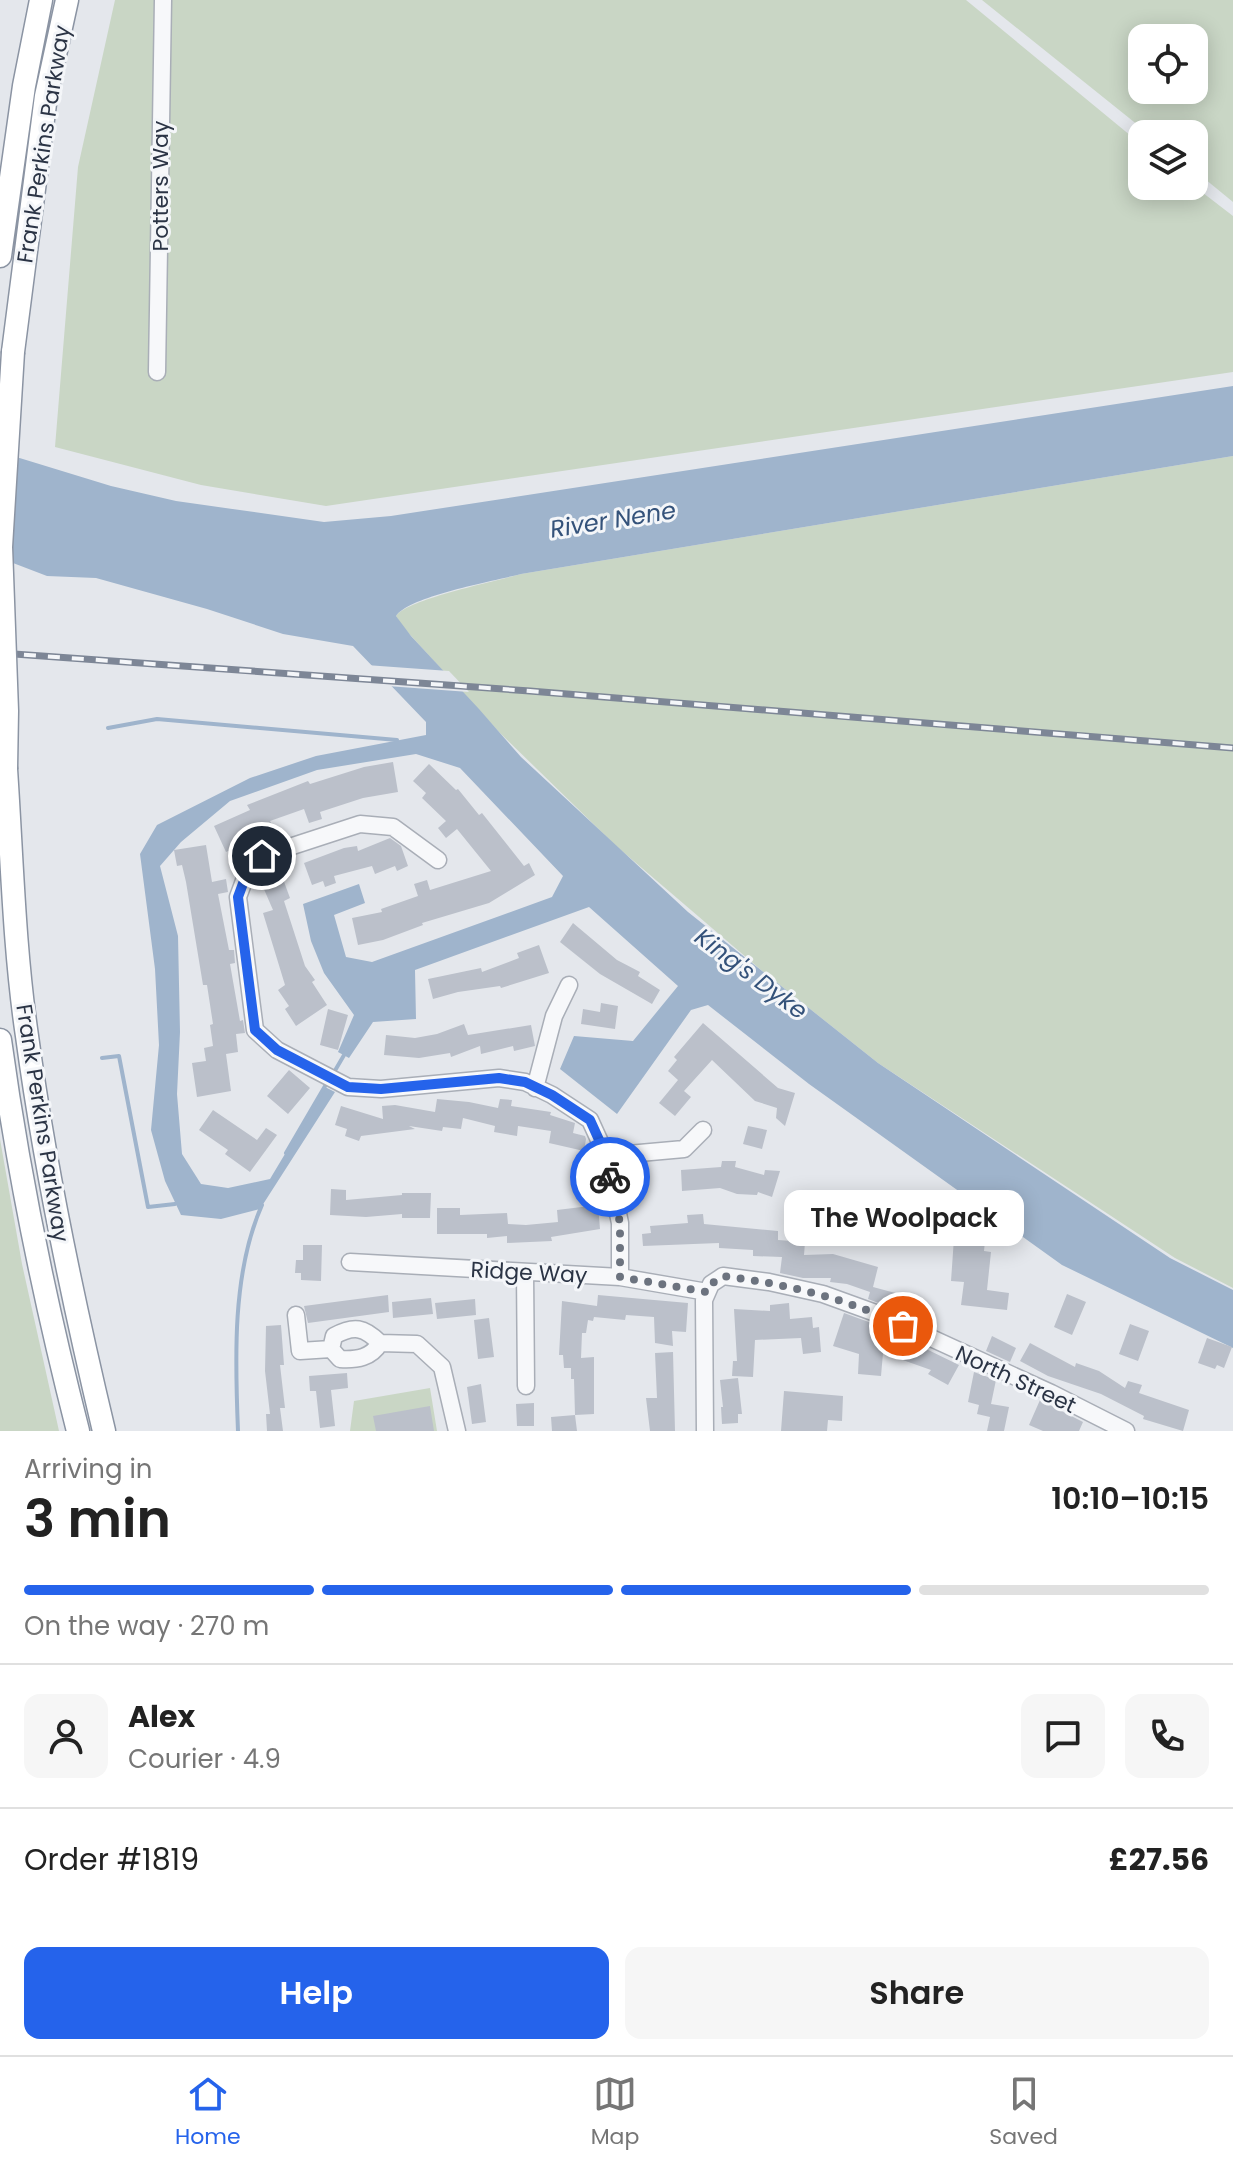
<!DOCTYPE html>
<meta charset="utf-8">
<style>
body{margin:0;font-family:Poppins,sans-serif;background:#f6f6f6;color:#222;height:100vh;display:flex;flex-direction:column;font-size:30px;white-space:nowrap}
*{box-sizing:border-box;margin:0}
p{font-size:26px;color:#767676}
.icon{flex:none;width:44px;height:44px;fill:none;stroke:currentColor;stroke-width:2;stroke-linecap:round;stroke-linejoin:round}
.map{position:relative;height:1431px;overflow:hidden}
.sheet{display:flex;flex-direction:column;background:#fff;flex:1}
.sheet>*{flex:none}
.fabs{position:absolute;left:1128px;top:24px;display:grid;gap:16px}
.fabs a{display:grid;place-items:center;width:80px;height:80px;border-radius:16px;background:#fff;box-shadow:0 4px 20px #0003;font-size:40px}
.pin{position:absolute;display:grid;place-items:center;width:68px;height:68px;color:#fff;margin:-34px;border:4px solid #fff;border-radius:50%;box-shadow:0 2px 8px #0007}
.courier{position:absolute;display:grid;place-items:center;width:80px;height:80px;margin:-40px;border:6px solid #2563eb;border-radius:50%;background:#fff;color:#222;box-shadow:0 2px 10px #0007}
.bubble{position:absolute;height:56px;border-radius:16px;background:#fff;box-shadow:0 4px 20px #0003;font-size:26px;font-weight:600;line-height:56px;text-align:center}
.overview em{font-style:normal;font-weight:600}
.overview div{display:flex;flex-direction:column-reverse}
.overview{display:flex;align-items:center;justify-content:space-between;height:136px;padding:0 24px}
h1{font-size:52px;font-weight:600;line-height:60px}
.bar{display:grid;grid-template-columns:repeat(4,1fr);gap:12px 8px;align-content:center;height:96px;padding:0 24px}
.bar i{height:10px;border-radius:6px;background:#e0e0e0}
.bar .on{background:#2563eb}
.bar p{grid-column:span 4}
.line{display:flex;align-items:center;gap:20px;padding:0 24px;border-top:2px solid #e0e0e0}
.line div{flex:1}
.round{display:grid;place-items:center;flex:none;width:84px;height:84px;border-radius:16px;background:#f6f6f6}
.action{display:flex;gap:16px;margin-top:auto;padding:16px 24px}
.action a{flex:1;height:92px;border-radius:16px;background:#2563eb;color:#fff;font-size:32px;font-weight:600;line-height:92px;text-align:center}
.action a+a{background:#f6f6f6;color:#222}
.menu{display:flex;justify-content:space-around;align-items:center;height:112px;border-top:2px solid #e0e0e0;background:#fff;font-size:22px;color:#767676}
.menu a{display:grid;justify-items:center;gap:4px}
.menu .on{color:#2563eb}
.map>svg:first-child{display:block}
.green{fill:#c9d6c5;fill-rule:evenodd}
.water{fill:#9fb4cc}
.pier{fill:#e4e7ec}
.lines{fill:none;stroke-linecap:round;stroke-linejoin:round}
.stream{stroke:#9fb4cc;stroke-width:4}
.building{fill:#bbc0ca}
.minor-casing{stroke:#a9aeb7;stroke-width:19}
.highway-casing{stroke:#8b94a3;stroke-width:25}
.minor{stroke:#f7f8fa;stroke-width:16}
.highway{stroke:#fff;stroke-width:22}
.rail-casing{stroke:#7d8696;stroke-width:7}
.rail{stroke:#f4f6f9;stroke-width:4;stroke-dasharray:12;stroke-linecap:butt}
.highway-bridge-casing{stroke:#8b94a3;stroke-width:25;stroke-linecap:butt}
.highway-bridge{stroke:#fff;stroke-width:22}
.done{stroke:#6c737f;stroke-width:8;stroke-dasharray:0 14.4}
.route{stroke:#2563eb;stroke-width:10}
.labels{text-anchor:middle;stroke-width:6;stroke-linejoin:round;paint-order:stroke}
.street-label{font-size:22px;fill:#2b3445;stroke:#f4f6f9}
.water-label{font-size:24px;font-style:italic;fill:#34527a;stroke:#f4f6f9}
</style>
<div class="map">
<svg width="1233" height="1431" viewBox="0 0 1233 1431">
<rect width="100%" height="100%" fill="#e4e7ec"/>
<path class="green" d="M115,0H966L1142,145V186H1194L1233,216V372L326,506L201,485L55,447L78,167Z
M982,0H1233V202L1194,170V134H1149ZM1142,38H1194V90H1142Z
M1233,456V1288L1175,1258L878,1063L761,970L615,845L500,733L402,626L396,616C407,599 497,581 521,574Z
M0,1139L22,1264L59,1431H0Z
M430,1388L437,1431H350L354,1401Z"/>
<path class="water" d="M1233,386V456L521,574C494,581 409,596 396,616L411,636L479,709L521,757L688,912L878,1063L1170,1258L1233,1290V1348L1062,1265L809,1084L708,1005L691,1010L617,1114L560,1069L574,1036L633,1041L678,986L589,907L415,970L416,1019L373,1022L349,1058L338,1052L354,1015L324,973L311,941L303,904L359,884L365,903L334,915L346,957L372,962L552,897L563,876L460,768L416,754L317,770L230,801L181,842L160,866L178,936L180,1032L177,1094L182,1154L201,1184L228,1188L270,1179L325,1087L335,1092L260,1209L221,1219L181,1215L165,1181L151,1130L159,1045L155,969L140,854L157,825L250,778L316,756L426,735V722L353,646L283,634L207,609L96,578L47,576L0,558V452L111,486L176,501L324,522L391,516Z"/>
<path class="pier" d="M366,665L449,671L469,692L387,686Z"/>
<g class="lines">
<path class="stream" d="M108,728L157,719L397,740
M102,1058L119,1056L148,1207L175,1204
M333,1074L347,1050
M286,1153L328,1081
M238,1431C235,1359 232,1272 262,1205"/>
</g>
<path class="building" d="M393,762L398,792L363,798L320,812L322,819L309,823L304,809L270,821L277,836L263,842L261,836L226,852L214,826L250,810L247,805L308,781L310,784L364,767Z
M429,764L456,790L458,789L479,815L482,813L524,866L529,863L535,875L489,903L422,923L423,925L383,940L358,945L352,918L382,912L381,909L418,896L414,884L427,880L430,890L491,871L457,829L446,838L438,828L446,821L422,798L426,793L413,781Z
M390,838L401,846L408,866L397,871L395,866L375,874L372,866L334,876L336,883L325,887L323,881L312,885L304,863L344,848L357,846L358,851Z
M206,845L212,882L226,879L228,892L218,894L229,950H234L235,963L230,964L240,1021L243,1020L245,1033L236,1034L238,1052L226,1054L231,1091L197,1097L192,1063L206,1061L204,1048L213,1046L210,1025L213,1024L207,985H203L186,882L182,865L177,866L174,850Z
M283,879L290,898L284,901L305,966L315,980L312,982L327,1005L296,1026L285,1009L289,1006L278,990L285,985L263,913L273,910L263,887Z
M573,923L617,960L640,972L638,976L660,990L652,1004L600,974L560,942Z
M539,945L549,973L501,988L500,986L458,992L433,999L428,979L481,968L482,972L519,958L517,953Z
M601,1003L618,1006L615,1029L581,1024L583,1009L600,1012Z
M328,1009L348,1015L338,1050L320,1045Z
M703,1023L778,1088L795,1093L785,1126L776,1118L777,1108L755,1101L712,1060L684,1091L691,1097L675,1116L659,1103L678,1080L668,1071L677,1060L674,1057Z
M464,1024L468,1035L531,1025L535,1046L514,1051L513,1046L481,1054L480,1046L451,1057L450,1053L419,1058L384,1055L386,1035L415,1038L437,1034Z
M289,1070L310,1088L288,1114L267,1096Z
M437,1099L469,1102L498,1108L500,1099L512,1100L511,1106L551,1112L550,1115L575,1123L573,1133L585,1136L586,1139L584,1151L549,1143L551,1131L518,1126L517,1136L494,1132L495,1126L463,1118L461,1129L443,1127L442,1131L409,1126L415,1129L361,1136L359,1141L345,1136L347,1129L335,1125L341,1106L383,1119L382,1106L395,1105L435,1112Z
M213,1110L257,1140L266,1128L277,1135L250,1172L225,1154L228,1150L199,1130Z
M748,1126L767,1130L762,1149L743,1144Z
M722,1161H736L735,1167L764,1175L765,1170L780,1171L772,1197L758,1192L757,1195L737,1194L720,1188L682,1191L681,1170L721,1167Z
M331,1189L346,1190V1200L402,1195V1193H431L430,1218H402V1214L366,1217L330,1215Z
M598,1205L600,1229L551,1237L552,1241L507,1243V1236L487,1238V1234H437V1208H460V1215L507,1213L508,1224L526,1225L558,1222L557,1210Z
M703,1214L704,1224L778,1231V1240L805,1242L804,1255L833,1254L878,1267L873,1287L899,1294L894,1309L868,1299L870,1292L847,1284L830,1282L831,1278H803L780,1273L782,1257L753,1256V1250L719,1248V1243L643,1246L642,1234L651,1233L650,1226L688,1223L687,1215Z
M970,1229L986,1231L984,1251L991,1252L987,1290L1009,1293L1007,1310L961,1305L964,1282L951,1281L954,1238L969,1239Z
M303,1245H322L321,1281L301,1280V1273H295L296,1260H303Z
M1067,1294L1086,1302L1072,1335L1054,1327Z
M388,1295L389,1312L308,1323L304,1306Z
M598,1295L688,1303L686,1332L672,1331L673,1346L655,1343L654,1317L626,1315L625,1320L594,1317L593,1321L588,1320L586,1333H582L581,1358L594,1357V1414L575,1415L574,1379H571V1368H564L563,1355H559L562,1301L597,1306Z
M431,1298L433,1314L393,1318L392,1302Z
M475,1299L476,1315L437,1319L435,1303Z
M789,1303L790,1319L812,1317L813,1328L819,1327L821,1352L803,1354L801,1338L755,1340L753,1377L732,1376L733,1361H737L734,1309L770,1311V1305Z
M844,1313L877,1325L959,1365L948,1385L928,1374L931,1370L883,1353L881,1376L858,1374L859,1354L833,1346Z
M489,1318L494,1357L478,1359L474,1320Z
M1130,1324L1149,1331L1138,1361L1119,1354Z
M281,1325L284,1365H280L285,1408H280L283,1431H267L266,1414H270L265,1371L266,1326Z
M992,1336L1016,1348L1010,1362L986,1351Z
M1207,1338L1232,1347L1224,1368L1217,1365L1215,1369L1198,1363Z
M1030,1343L1075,1367L1076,1363L1099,1371L1125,1388L1128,1381L1142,1385L1139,1393L1189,1410L1183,1431L1143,1419L1144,1416L1101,1394L1048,1376L1020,1361Z
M673,1352L675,1431H650L646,1398H657L655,1353Z
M974,1372L996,1380L991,1404L1009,1407L1004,1431H987L990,1417L977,1414L979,1405L968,1402Z
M347,1373L348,1388L331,1390L335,1426L320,1428L316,1391H310L309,1376Z
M738,1378L742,1414H738V1423L722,1424L721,1407H723L720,1380Z
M481,1384L486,1422L472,1424L467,1387Z
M784,1391L843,1396L842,1421L828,1420L827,1431H781Z
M1040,1400L1083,1422L1079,1431H1043L1029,1425Z
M534,1403V1426H517L516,1404Z
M430,1406L434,1431H376L373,1416Z
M575,1415L577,1431H552L551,1417Z"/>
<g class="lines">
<defs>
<path id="minor" d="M157,372L163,0
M438,860L393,827L360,824L262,856L248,870L238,897L255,1030L277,1050L348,1087L381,1089L499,1078L525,1082L552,1095L590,1120L605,1153L620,1223V1277
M535,1088L554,1016L569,985
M606,1156L684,1149L703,1130
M350,1262L620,1277L707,1292
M525,1272L526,1386
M296,1315L300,1351L331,1349
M380,1343C371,1358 357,1360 340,1359L331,1349L334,1336C354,1325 364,1327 380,1343L417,1344L442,1367L457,1431
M705,1431L704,1300L711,1284L723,1276L769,1282L823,1294L881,1315L1051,1393L1126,1431"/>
<path id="highway" d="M0,256L24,86L41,0
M13,352L46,96L67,0
M6,769C12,858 14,948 27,1036C45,1169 73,1301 104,1431
M0,1040C18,1172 45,1302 78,1431"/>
</defs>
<use href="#minor" class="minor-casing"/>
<use href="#highway" class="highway-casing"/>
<use href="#minor" class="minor"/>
<use href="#highway" class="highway"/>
<defs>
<path id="rail" d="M0,653L530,691L1233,748"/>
</defs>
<use href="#rail" class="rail-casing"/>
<use href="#rail" class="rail"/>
<defs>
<path id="highway-bridge" d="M6,769L7,711L1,547L13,352"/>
</defs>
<use href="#highway-bridge" class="highway-bridge-casing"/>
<use href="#highway-bridge" class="highway-bridge"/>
</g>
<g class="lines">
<path class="done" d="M610,1177L620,1223V1277L707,1292L711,1284L723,1276C786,1284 846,1298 903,1326"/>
<path class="route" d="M262,856L248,870L238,897L255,1030L277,1050L348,1087L381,1089L499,1078L525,1082L552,1095L590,1120L605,1153L610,1177"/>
</g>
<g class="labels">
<g class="street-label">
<text transform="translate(43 144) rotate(-81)" y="8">Frank Perkins Parkway</text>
<text transform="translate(160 186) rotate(-90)" y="8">Potters Way</text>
<text transform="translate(43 1123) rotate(81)" y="8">Frank Perkins Parkway</text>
<text transform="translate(529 1272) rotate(3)" y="8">Ridge Way</text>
<text transform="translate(1016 1379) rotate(25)" y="8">North Street</text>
</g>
<g class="water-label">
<text transform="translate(613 520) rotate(-9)" y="8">River Nene</text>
<text transform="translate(751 974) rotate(37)" y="8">King's Dyke</text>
</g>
</g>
</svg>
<div class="fabs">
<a><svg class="icon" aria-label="locate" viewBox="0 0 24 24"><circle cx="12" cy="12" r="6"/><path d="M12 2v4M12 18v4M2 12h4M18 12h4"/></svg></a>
<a><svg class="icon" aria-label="layers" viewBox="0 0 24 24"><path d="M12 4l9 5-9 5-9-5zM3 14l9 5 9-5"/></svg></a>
</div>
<div class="pin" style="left:903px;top:1326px;background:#ea580c"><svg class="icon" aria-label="bag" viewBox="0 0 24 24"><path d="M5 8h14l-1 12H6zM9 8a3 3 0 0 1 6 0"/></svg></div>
<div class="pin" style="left:262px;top:856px;background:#1f2937"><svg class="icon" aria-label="home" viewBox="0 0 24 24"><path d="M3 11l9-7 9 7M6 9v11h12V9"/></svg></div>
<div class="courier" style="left:610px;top:1177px"><svg class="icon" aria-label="bike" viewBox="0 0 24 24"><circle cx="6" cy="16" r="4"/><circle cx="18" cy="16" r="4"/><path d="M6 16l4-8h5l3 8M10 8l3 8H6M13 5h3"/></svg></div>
<div class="bubble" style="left:784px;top:1190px;width:240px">The Woolpack</div>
</div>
<section class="sheet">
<div class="overview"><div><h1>3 min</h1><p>Arriving in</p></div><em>10:10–10:15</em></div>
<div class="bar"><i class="on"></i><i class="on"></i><i class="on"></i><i></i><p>On the way · 270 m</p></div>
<div class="line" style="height:144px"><a class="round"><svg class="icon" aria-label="person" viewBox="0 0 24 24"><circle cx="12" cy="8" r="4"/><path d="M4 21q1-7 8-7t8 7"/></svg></a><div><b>Alex</b><p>Courier · 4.9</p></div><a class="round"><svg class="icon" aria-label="chat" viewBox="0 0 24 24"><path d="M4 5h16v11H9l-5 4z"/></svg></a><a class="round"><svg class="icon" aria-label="phone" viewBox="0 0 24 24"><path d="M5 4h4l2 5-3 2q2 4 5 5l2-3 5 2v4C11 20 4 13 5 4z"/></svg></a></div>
<div class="line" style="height:104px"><div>Order #1819</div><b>£27.56</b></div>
<div class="action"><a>Help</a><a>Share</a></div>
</section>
<nav class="menu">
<a class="on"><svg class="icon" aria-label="home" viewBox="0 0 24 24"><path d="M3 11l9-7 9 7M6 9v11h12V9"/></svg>Home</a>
<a><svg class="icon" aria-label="map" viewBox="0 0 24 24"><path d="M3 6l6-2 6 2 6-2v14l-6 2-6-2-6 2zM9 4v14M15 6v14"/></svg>Map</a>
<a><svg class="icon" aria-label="saved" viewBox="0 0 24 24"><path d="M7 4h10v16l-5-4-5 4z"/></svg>Saved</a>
</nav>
